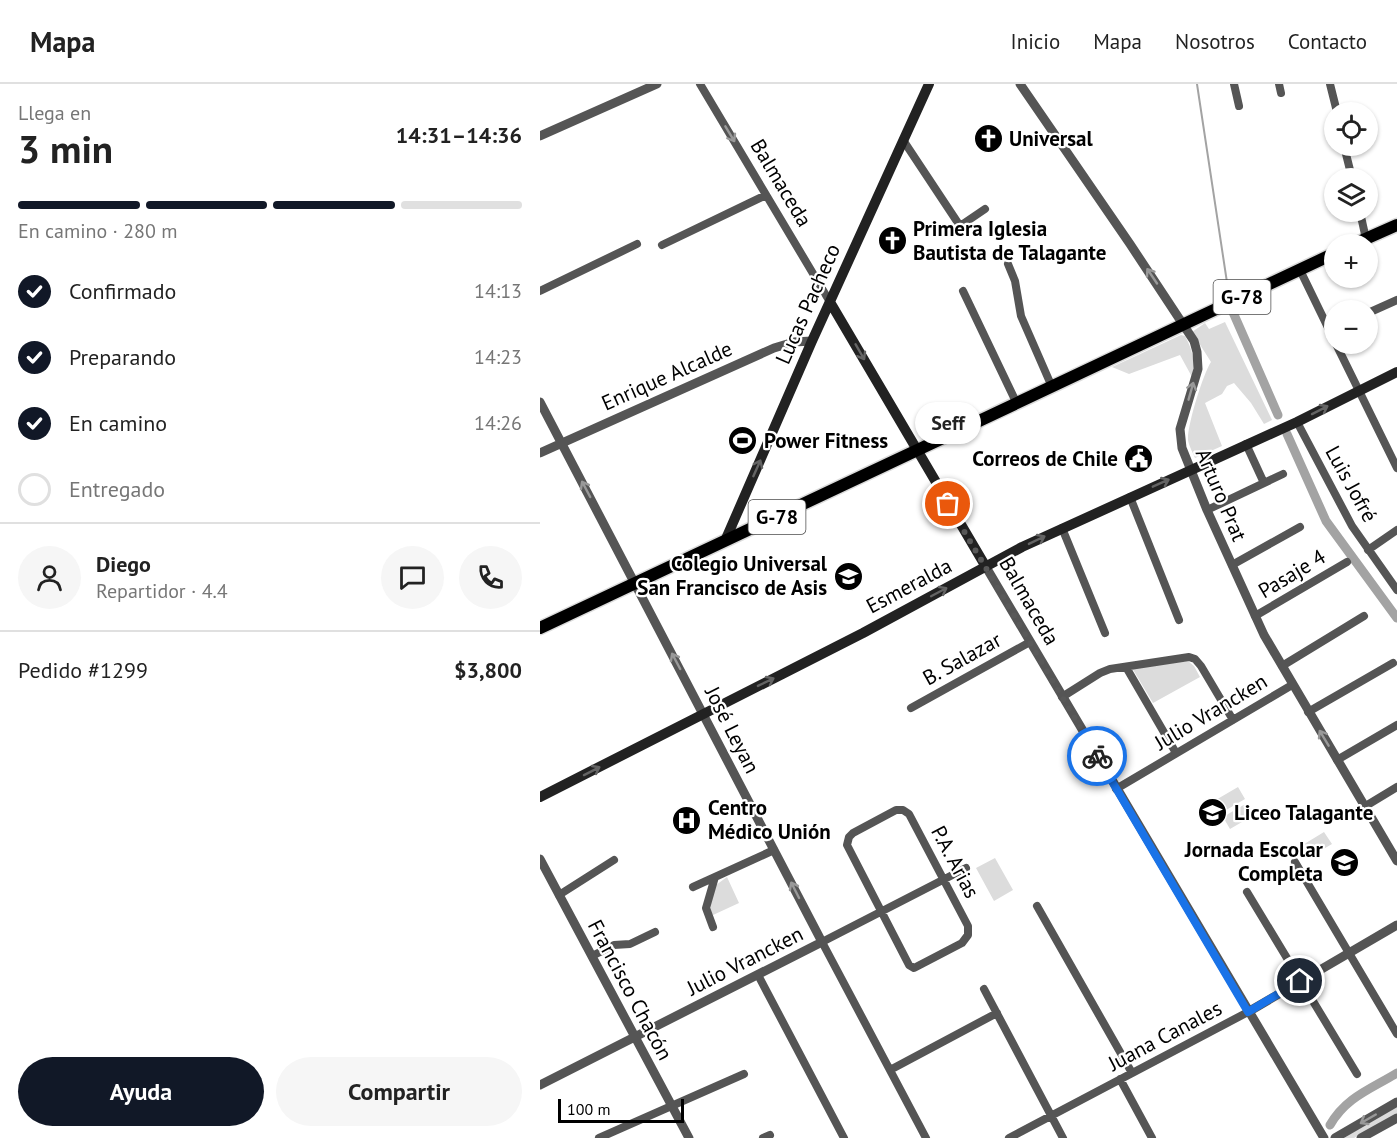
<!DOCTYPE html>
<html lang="es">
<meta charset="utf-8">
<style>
body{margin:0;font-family:"PT Sans",sans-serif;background:#f6f6f6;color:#222;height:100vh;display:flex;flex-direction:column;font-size:22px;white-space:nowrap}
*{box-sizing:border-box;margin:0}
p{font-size:20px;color:#767676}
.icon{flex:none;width:33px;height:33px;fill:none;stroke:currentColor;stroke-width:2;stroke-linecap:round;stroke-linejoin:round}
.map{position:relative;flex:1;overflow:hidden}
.drawer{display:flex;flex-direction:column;background:#fff;width:540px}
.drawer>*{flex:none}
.controls{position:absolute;left:784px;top:18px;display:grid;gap:12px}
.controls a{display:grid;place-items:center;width:54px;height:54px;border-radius:50%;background:#fff;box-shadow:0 2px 4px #0004;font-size:30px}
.scale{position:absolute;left:18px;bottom:15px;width:126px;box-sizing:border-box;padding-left:6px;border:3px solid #000;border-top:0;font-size:16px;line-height:21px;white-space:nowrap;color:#000;-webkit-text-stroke:4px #fff;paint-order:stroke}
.pin{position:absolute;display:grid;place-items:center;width:51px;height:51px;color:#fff;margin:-26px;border:3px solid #fff;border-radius:50%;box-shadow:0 2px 6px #0007}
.courier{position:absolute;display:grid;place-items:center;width:60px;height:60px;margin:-30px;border:4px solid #1a73e8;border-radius:50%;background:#fff;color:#222;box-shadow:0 2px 8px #0007}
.bubble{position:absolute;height:42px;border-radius:21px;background:#fff;box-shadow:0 2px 4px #0004;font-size:20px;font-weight:600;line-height:42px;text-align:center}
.overview em{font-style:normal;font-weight:600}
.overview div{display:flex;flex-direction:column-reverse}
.overview{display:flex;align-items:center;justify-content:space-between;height:102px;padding:0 18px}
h1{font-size:39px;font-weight:600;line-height:45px}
.bar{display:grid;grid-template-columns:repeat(4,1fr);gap:9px 6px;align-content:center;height:72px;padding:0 18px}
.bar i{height:8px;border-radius:4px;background:#e0e0e0}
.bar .on{background:#111827}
.bar p{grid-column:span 4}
.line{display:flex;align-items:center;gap:15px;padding:0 18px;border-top:2px solid #e0e0e0}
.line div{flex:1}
.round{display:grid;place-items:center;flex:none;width:63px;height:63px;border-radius:32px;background:#f6f6f6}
ol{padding:0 18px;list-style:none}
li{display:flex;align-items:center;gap:18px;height:66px}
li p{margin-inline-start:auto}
li .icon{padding:6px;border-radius:50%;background:#111827;color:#fff;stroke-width:4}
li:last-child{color:#767676}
li i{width:33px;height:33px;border:3px solid #e0e0e0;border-radius:50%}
.cta{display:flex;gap:12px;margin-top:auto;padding:12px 18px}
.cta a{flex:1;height:69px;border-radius:36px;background:#111827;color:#fff;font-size:24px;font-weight:600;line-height:69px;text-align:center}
.cta a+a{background:#f6f6f6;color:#222}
header{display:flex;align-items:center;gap:36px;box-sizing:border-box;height:84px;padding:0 30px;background:#fff;border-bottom:2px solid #e0e0e0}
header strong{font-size:28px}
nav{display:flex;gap:33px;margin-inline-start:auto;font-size:21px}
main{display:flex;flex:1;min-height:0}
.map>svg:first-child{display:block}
.green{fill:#dcdcdc}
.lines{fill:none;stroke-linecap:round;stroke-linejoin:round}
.stream{stroke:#a3a3a3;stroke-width:2}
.canal{stroke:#a3a3a3;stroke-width:9}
.primary-casing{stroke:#dbdbdb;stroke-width:15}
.minor{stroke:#555;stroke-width:8}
.tertiary{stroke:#555;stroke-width:9}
.secondary{stroke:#222;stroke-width:10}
.primary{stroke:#000;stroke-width:12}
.oneway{stroke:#999}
.oneway2{stroke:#646464}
.done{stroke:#595959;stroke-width:6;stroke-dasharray:0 10.8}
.route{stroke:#1a73e8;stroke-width:8}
.labels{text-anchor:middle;stroke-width:4.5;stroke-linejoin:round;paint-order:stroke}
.shield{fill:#fff;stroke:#4c4c4c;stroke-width:1.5}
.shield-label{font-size:20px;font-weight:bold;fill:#000}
.poi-label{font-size:21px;font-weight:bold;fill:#000;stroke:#fff;text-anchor:start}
.street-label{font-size:21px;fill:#000;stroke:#fff}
</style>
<header>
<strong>Mapa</strong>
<nav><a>Inicio</a><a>Mapa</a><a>Nosotros</a><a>Contacto</a></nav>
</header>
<main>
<section class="drawer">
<div class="overview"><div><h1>3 min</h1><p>Llega en</p></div><em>14:31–14:36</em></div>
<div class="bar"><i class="on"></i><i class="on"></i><i class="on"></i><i></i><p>En camino · 280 m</p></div>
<ol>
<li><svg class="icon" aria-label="check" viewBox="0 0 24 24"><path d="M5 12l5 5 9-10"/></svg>Confirmado<p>14:13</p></li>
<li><svg class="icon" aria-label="check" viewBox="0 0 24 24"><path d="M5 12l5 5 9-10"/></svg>Preparando<p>14:23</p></li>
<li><svg class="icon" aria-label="check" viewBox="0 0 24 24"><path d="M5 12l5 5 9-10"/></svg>En camino<p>14:26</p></li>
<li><i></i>Entregado</li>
</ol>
<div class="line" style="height:108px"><a class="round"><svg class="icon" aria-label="person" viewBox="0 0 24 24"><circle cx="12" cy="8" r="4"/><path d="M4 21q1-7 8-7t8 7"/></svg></a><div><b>Diego</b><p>Repartidor · 4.4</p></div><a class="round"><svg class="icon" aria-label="chat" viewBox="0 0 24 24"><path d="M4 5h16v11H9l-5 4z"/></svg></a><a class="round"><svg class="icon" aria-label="phone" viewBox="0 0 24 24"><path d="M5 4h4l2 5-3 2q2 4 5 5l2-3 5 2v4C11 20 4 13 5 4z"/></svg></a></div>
<div class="line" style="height:78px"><div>Pedido #1299</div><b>$3,800</b></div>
<div class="cta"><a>Ayuda</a><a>Compartir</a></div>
</section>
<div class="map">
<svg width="857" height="1054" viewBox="0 0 857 1054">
<rect width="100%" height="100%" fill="#fff"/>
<path class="green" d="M685,238L732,336L724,340L711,319L694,299L687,302L682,310L665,319L682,362L655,374C653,369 649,362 648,356C647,342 663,290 671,278L652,248L665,239L669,245Z
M641,251L645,252C653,267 655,277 652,293L640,271L589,290L572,283Z
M648,577L654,582L660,593L613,619L592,584Z
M698,703L705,715L681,729L674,717Z
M707,719L714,731L690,745L683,733Z
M784,748L792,760L768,774L761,762Z
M455,774L473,806L454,817L436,784Z
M187,793L199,819L173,831L169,824L176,801Z
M857,1021V1030L814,1054H804Z"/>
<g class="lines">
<path class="stream" d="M657,0L688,205"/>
<path class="canal" d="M692,226L738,331
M747,350L786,437L857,534
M790,1041C806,1013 831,1005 857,989"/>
<defs>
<path id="primary" d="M814,160L857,141
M0,544L795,169"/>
</defs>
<use href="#primary" class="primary-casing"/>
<path class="minor" d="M160,0L290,218
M694,0L699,22
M739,0L741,9
M790,0L797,28
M363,56L420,142L445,125
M804,62L812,94
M820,128L826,155
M122,161L226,111
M468,180L475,197L481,232L512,303
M760,186L795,258
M0,207L97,160
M423,207L477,320
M828,229L857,216
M796,260L857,384
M757,338L812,442L857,506
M706,360L724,399
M590,413L639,536
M667,426L743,390
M522,444L565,549
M828,466L857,446
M692,481L760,443
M715,532L807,478
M742,582L824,532
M586,583L636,669
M522,613L560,589L570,585L649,573L655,575L661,582L693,636
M371,624L490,558
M768,628L853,579
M797,676L857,641
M576,705L752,601
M824,723L857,703
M356,726H363L369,730L428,842V851L422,859L374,884L369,881L307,761L309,753L313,749Z
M755,778L857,950
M153,803L234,766
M707,808L817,990
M19,811L74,776
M497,822L592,989
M173,843L166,824L175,793
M52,872L74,861L90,860L115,848
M218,891L304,1054
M444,905L523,1054
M350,986L457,929
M580,995L612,1054
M59,1054L204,990
M223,1054L230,1051
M386,1054L282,858L426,784
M469,1054L708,928"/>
<path class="tertiary" d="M480,0L590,160L654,257L657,268L658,285L640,345L642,364L667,426L724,551L857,777
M0,52L117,0
M0,318L282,858L0,1001
M0,369L234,264L254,258L272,257
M446,483L784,1054
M0,775L149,1054
M708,928L857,841
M795,1054L857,1018
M821,1054L857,1034"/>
<path class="secondary" d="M290,218L446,483
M185,457L272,257L389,0
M0,713L323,549L482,463L757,338L857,288"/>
<use href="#primary" class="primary"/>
</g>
<defs><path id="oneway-shaft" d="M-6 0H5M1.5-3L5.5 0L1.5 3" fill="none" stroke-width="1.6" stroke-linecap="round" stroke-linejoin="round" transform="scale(1.5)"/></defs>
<g class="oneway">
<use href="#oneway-shaft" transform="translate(190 50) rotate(59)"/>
<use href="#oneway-shaft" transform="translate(612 192) rotate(-124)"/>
<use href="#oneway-shaft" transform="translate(651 307) rotate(-74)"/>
<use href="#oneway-shaft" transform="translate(46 405) rotate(-118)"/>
<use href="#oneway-shaft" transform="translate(136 577) rotate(-118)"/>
<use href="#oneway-shaft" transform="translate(784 654) rotate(-121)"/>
<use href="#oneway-shaft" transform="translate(255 806) rotate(-117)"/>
<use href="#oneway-shaft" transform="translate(828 1035) rotate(150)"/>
</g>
<g class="oneway2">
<use href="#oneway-shaft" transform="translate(320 268) rotate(60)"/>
<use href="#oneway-shaft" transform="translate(780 326) rotate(-27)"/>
<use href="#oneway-shaft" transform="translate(217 384) rotate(-66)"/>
<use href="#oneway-shaft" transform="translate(621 399) rotate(-24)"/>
<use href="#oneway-shaft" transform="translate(497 456) rotate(-26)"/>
<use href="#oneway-shaft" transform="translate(399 508) rotate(-28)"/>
<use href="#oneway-shaft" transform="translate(226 598) rotate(-26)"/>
<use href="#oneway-shaft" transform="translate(52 687) rotate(-27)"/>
</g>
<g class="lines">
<path class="done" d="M408,420L557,672"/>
<path class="route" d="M557,672L708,928L760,897"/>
</g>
<defs>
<symbol id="church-disc" viewBox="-11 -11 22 22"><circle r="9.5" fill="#000" stroke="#fff"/><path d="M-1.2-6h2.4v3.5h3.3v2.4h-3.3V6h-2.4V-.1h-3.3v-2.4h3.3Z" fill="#fff"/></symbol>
<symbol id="stadium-disc" viewBox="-11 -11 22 22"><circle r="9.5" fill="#000" stroke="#fff"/><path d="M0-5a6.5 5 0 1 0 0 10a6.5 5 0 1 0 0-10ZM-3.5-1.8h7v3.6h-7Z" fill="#fff"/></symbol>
<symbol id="civic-disc" viewBox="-11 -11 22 22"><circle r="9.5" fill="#000" stroke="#fff"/><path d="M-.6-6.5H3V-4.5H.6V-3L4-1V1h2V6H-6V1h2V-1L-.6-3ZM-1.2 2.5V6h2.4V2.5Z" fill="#fff"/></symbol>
<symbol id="school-disc" viewBox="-11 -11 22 22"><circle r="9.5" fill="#000" stroke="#fff"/><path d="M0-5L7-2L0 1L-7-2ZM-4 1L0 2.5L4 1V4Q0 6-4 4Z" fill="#fff"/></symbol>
<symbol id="hospital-disc" viewBox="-11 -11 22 22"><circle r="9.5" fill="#000" stroke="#fff"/><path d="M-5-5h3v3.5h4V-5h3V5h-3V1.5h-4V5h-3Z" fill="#fff"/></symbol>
</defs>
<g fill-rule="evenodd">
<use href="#church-disc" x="432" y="38" width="33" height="33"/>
<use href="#church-disc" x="336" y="140" width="33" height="33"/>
<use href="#stadium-disc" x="186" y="340" width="33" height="33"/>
<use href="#civic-disc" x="582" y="358" width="33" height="33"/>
<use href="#school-disc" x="292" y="476" width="33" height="33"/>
<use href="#school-disc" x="656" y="712" width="33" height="33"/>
<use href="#hospital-disc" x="130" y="720" width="33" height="33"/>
<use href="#school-disc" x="788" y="762" width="33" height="33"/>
</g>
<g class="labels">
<g class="shield">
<rect x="673.5" y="196" width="57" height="34" rx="4.5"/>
<rect x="208.5" y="416" width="57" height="34" rx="4.5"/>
</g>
<g class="shield-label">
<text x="702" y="220">G-78</text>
<text x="237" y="440">G-78</text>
</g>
<g class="poi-label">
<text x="469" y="62">Universal</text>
<text x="373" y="152">Primera Iglesia<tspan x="373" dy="24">Bautista de Talagante</tspan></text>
<text x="224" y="364">Power Fitness</text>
<text x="578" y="382" text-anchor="end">Correos de Chile</text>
<text x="287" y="487" text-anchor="end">Colegio Universal<tspan x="287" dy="24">San Francisco de Asis</tspan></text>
<text x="168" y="731">Centro<tspan x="168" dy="24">Médico Unión</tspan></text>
<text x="694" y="736">Liceo Talagante</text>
<text x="783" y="773" text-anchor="end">Jornada Escolar<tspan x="783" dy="24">Completa</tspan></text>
</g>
<g class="street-label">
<text transform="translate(241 99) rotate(59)" y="7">Balmaceda</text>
<text transform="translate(268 220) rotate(-66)" y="7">Lucas Pacheco</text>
<text transform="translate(127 292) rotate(-24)" y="7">Enrique Alcalde</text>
<text transform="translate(811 400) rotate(61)" y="7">Luis Jofré</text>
<text transform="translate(681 411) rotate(67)" y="7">Arturo Prat</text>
<text transform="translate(752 490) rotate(-31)" y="7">Pasaje 4</text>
<text transform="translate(369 502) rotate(-28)" y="7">Esmeralda</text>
<text transform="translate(489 517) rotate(60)" y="7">Balmaceda</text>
<text transform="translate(422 575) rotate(-29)" y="7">B. Salazar</text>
<text transform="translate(671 628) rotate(-31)" y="7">Julio Vrancken</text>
<text transform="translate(192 646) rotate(63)" y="7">José Leyan</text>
<text transform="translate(415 778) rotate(62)" y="7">P.A. Arias</text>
<text transform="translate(205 877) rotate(-27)" y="7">Julio Vrancken</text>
<text transform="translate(90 906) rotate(62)" y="7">Francisco Chacón</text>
<text transform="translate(625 952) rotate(-28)" y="7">Juana Canales</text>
</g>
</g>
</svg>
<div class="controls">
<a><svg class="icon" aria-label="locate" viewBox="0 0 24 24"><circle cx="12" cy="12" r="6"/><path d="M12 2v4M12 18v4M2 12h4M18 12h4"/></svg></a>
<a><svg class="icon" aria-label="layers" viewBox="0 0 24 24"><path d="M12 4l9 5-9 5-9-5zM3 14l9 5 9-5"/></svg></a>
<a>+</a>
<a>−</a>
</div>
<div class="scale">100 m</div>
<div class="pin" style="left:408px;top:420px;background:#ea580c"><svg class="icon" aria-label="bag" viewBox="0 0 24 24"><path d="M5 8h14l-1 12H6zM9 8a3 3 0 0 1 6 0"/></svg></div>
<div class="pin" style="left:760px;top:897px;background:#1f2937"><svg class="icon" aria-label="home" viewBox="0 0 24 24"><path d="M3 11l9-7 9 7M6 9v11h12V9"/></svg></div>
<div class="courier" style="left:557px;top:672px"><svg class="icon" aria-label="bike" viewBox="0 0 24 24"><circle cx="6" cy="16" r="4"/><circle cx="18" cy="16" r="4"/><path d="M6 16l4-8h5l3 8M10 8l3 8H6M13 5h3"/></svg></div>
<div class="bubble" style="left:375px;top:318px;width:66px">Seff</div>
</div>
</main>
